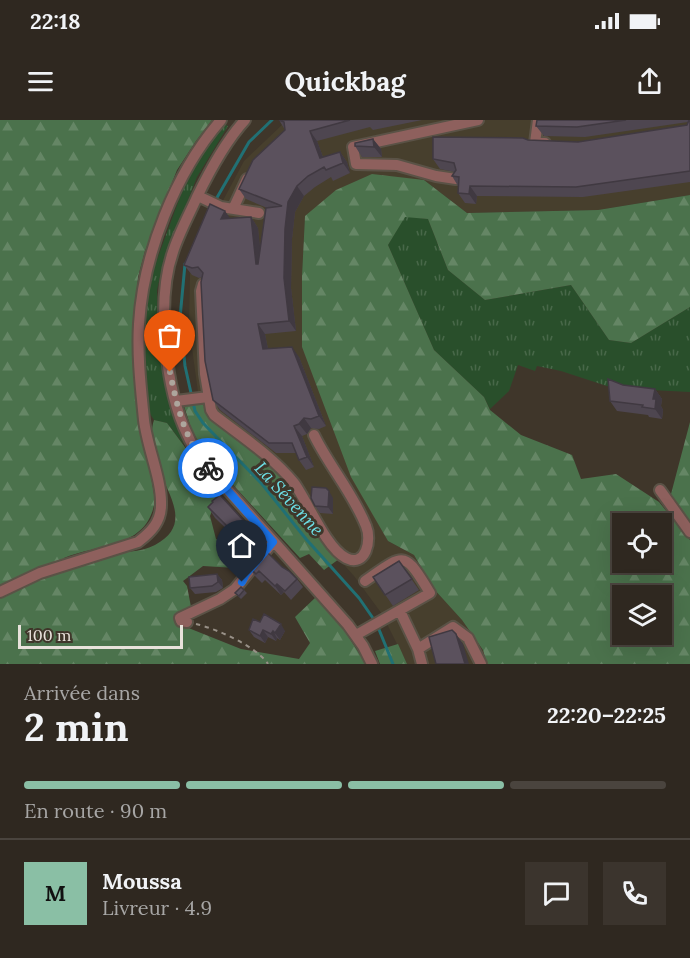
<!DOCTYPE html>
<html lang="fr">
<meta charset="utf-8">
<style>
body{margin:0;font-family:Lora,serif;background:#3b342d;color:#f1f3f6;height:100vh;display:flex;flex-direction:column;font-size:22px;white-space:nowrap}
*{box-sizing:border-box;margin:0}
p{font-size:20px;color:#a7a6a5}
.icon{flex:none;width:33px;height:33px;fill:none;stroke:currentColor;stroke-width:2;stroke-linecap:round;stroke-linejoin:round}
.map{position:relative;height:544px;overflow:hidden}
.panel{display:flex;flex-direction:column;background:#2f2820;flex:1}
.panel>*{flex:none}
.controls{position:absolute;left:612px;top:393px;display:grid;gap:12px}
.controls a{display:grid;place-items:center;width:60px;height:60px;border-radius:0px;background:#2f2820;box-shadow:0 6px 24px #0002,0 0 0 2px #4a443e;font-size:30px}
.scale{position:absolute;left:18px;bottom:15px;width:165px;box-sizing:border-box;padding-left:6px;border:3px solid #e8e2db;border-top:0;font-size:16px;line-height:21px;white-space:nowrap;color:#e8e2db;-webkit-text-stroke:4px #3f362a;paint-order:stroke}
.pin{position:absolute;display:grid;place-items:center;width:51px;height:51px;color:#fff;margin:-62px -26px;border-radius:50% 50% 50% 0;rotate:-45deg;box-shadow:0 0 6px #0007}
.pin .icon{rotate:45deg}
.courier{position:absolute;display:grid;place-items:center;width:60px;height:60px;margin:-30px;border:4px solid #1a73e8;border-radius:50%;background:#fff;color:#222;box-shadow:0 2px 8px #0007}
.headline em{font-style:normal;font-weight:700}
.headline div{display:flex;flex-direction:column-reverse}
.headline{display:flex;align-items:center;justify-content:space-between;height:102px;padding:0 24px}
h1{font-size:39px;font-weight:700;line-height:45px}
.bar{display:grid;grid-template-columns:repeat(4,1fr);gap:9px 6px;align-content:center;height:72px;padding:0 24px}
.bar i{height:8px;border-radius:4px;background:#4a443e}
.bar .on{background:#8abfa5}
.bar p{grid-column:span 4}
.line{display:flex;align-items:center;gap:15px;padding:0 24px;border-top:2px solid #4a443e}
.line div{flex:1}
.round{display:grid;place-items:center;flex:none;width:63px;height:63px;border-radius:0px;background:#3b342d}
.status{display:flex;justify-content:space-between;align-items:center;height:42px;padding:0 30px;background:#2f2820;direction:ltr}
.status svg{height:16px;fill:currentColor}
header{display:flex;justify-content:space-between;align-items:center;height:78px;padding:0 24px;background:#2f2820;font-size:27px;font-weight:700}
.map>svg:first-child{display:block}
.industrial{fill:#473f2d}
.grass{fill:url(#grass-tufts)}
.forest{fill:url(#forest-firs);fill-rule:evenodd}
.lines{fill:none;stroke-linecap:round;stroke-linejoin:round}
.stream{stroke:#217074;stroke-width:3}
.minor-casing{stroke:#5a5246;stroke-width:14}
.path{stroke:#989087;stroke-width:2;stroke-dasharray:4.5 4.5;stroke-linecap:butt}
.minor{stroke:#8e605d;stroke-width:10}
.wall{fill:#4e4650}
.shaded-wall{fill:#403941}
.building{fill:#5b515d;stroke:#403941;stroke-width:1.5}
.done{stroke:#ada69d;stroke-width:6;stroke-dasharray:0 10.8}
.route{stroke:#1a73e8;stroke-width:8}
.labels{text-anchor:middle;stroke-width:6;stroke-linejoin:round;paint-order:stroke}
.water-label{font-size:18px;font-style:italic;fill:#6cdee5;stroke:#3f362a}
</style>
<div class="status"><b>22:18</b><svg viewBox="0 0 49 12"><path d="M0 12V9h3v3zM5 12V6h3v6zM10 12V3h3v9zM15 12V0h3v12zM26 1h20v11H26zM47 4h2v5h-2z"/></svg></div>
<header><svg class="icon" aria-label="menu" viewBox="0 0 24 24"><path d="M4 6h16M4 12h16M4 18h16"/></svg>Quickbag<svg class="icon" aria-label="share" viewBox="0 0 24 24"><path d="M12 15V3M7 8l5-5 5 5M5 13v7h14v-7"/></svg></header>
<div class="map">
<svg width="690" height="544" viewBox="0 0 690 544">
<defs>
<pattern id="grass-tufts" width="24" height="20" patternUnits="userSpaceOnUse" patternTransform="scale(1.5)"><rect width="24" height="20" fill="#294f2b"/><path d="M3 7l-1-3M5 7V3M7 7l1-3M15 17l-1-3M17 17v-4M19 17l1-3" fill="none" stroke="#486849"/></pattern>
<pattern id="forest-firs" width="22" height="20" patternUnits="userSpaceOnUse" patternTransform="scale(1.5)"><rect width="22" height="20" fill="#4b724c"/><path d="M5 1l3.5 6h-7zM16 11l3.5 6h-7z" fill="#658665"/></pattern>
</defs>
<rect width="100%" height="100%" fill="#3f362a"/>
<path class="industrial" d="M290,0H690V75L598,90L467,93L424,60L305,96L302,156V227L388,421L414,435L433,468L462,500L483,530L487,544H407L382,494L354,456L215,301L201,282L198,272L189,206L190,154L210,105L244,41L284,3Z"/>
<path class="grass" d="M224,4L228,6L197,57L163,144L157,170L159,235L172,293L184,325L167,303L154,300L149,292L143,215L148,164L188,55L207,25Z
M405,96L428,99L448,150L485,180L571,165L609,220L631,223L690,187V272L613,268L561,251L537,246L535,251L518,245L509,271L490,289L484,277L434,230L388,125Z"/>
<path class="forest" d="M0,0H212L196,21L177,50L145,131L138,157L135,202L143,309L155,380C148,429 100,423 64,438L71,445C82,442 94,437 106,435C122,431 140,433 155,425C193,405 168,375 159,349C154,333 149,315 154,300L167,303L219,373L210,396L216,419L232,427L236,448L203,446L183,461L187,466L191,487L174,495L176,503L241,529L299,539L310,523L295,497L316,477L339,502L366,544H0Z
M372,54L424,60L467,93L598,90L690,75V187L631,223L609,220L571,165L485,180L448,150L428,99L405,97L388,125L434,230L484,277L490,290L521,315L572,335L581,359L616,354L659,382L690,420V544H487L483,530L462,500L433,468L414,435L388,421L351,357L302,227V156L305,96L336,70ZM622,404H662V442H622ZM622,476H662V514H622Z
M201,282L215,301L280,353L339,439L324,450L309,434L300,438L204,333L191,308L184,286Z
M690,302V403L673,380L671,374Z
M398,524L407,544H380L375,531Z"/>
<g class="lines">
<path class="stream" d="M215,81L249,22L272,0
M185,144L180,198L185,246L195,291L203,303L262,364L306,419L359,478L375,501
M378,507L393,544"/>
<defs>
<path id="minor" d="M245,0C225,22 210,50 197,77C189,95 179,113 173,132C156,180 165,270 188,316C192,326 198,334 204,343L348,505L363,526L372,544
M538,0L535,23H545
M456,59L436,56L397,45L356,44L353,27L478,0
M198,76L221,87L259,93
M233,89L247,59
M203,164L201,171L205,254L211,290L214,295C241,316 272,336 294,363C308,382 326,428 346,438C366,448 372,420 366,406C353,373 329,346 314,315
M176,281L208,277
M660,370L690,412
M0,472L40,453L138,422C151,412 161,402 161,385C162,360 147,327 144,300C141,269 137,236 139,204C143,135 175,53 221,0
M400,491L418,529L422,544
M187,502L181,501L180,498L220,479L235,469L273,422
M356,515L430,473C404,430 405,433 365,461
M418,529L453,507L468,518L481,544"/>
</defs>
<use href="#minor" class="minor-casing"/>
<path class="path" d="M196,504C217,509 256,526 268,544"/>
<use href="#minor" class="minor"/>
</g>
<path class="wall" d="M279,0H422L373,10L370,7L317,21L323,37L340,32L347,42L350,53L333,61L331,57L315,67L304,76L295,92L292,119L291,168L296,211L265,214L268,229L299,237L326,306L319,309L311,308L307,314L302,316L314,347L306,350L299,340L296,333H276L220,290L213,280L202,157L199,158L192,155L184,145L230,98L251,97L258,108L260,130L267,88L246,79L239,69L285,10Z
M537,0H690V62L583,77L477,76L476,84L465,83L458,73V66L452,56L455,52L440,49L433,39L528,20L578,22L687,5L688,2L585,17L544,16L536,6Z
M373,19L381,29L382,37H362L355,26Z
M623,265L655,269L662,279L661,286L663,290L662,299L649,297L648,295L617,291L610,281Z
M333,378V394L320,393L315,386Z
M208,387L243,400L251,410L241,419L255,433L249,440L236,428L233,425L238,420L215,398Z
M399,441L419,470L393,486L373,457Z
M249,447H282L297,459L303,467L291,480L284,472L281,475L265,460L262,463L255,456Z
M217,454L222,460L223,468L216,472L195,474L190,468Z
M244,470L247,473L241,479L235,473Z
M249,510L285,511L280,520L277,518L276,521L268,517L265,523L254,517Z"/>
<path class="shaded-wall" d="M310,11L317,21L327,48L320,38Z
M373,19L381,29L382,37L374,27Z
M340,32L347,42L350,53L343,43Z
M297,66L304,76L295,92L292,119L291,168L296,211L289,201L284,158L285,109L288,82Z
M470,66L477,76L476,84L469,74Z
M225,91L232,101L221,99Z
M251,97L258,108L263,154L256,144Z
M258,204L265,214L270,239L263,229Z
M292,227L299,237L326,306L319,296Z
M655,269L662,279L661,286L663,290L662,299L655,289L653,279Z
M304,298L311,308L307,314L299,304Z
M294,306L302,316L314,347L307,337Z
M329,371L333,378V394L328,387Z
M252,429L255,433L249,440L246,437Z
M217,454L222,460L223,468L218,462Z
M277,464L284,472L281,475L275,466Z
M281,504L285,511L280,520L275,513Z
M263,510L268,517L265,523L260,516Z
M273,511L277,518L276,521L271,514Z
M456,514L463,524L469,544H465Z"/>
<path class="building" d="M279,0H350L310,11L320,38L340,32L343,43L326,50L324,47L308,56L297,66L288,82L285,109L284,158L289,201L258,204L263,229L292,227L319,296L311,299L304,298L299,304L294,306L307,337L299,340L292,323H269L213,280L205,241L201,162L203,153L198,147L192,148L184,145L210,84L225,91L221,99L251,97L256,144H258L266,88L282,86L239,69L253,40L285,10L284,2Z
M537,0H626L577,7L536,6Z
M689,0H690V51L576,67L470,66L469,74L458,73L459,57L452,56L456,50L454,43L433,39V17L523,18L528,20L578,22L687,5Z
M373,19L374,27L355,26V23Z
M608,259L623,265L655,269L653,279H656L655,289L642,287L643,285L610,281Z
M312,367L326,368L329,371L328,387L315,386L311,378Z
M220,375L243,400L232,411L208,387L213,382L212,381Z
M240,418L252,429L246,437L233,425Z
M264,429L282,447L289,451L297,459L285,471L277,464L275,466L259,451L256,454L249,447Z
M399,441L412,459L385,475L373,457Z
M217,454L218,462L212,466L190,468L189,457Z
M241,467L244,470L239,476L235,473Z
M264,494L281,504L275,513L273,511L271,514L263,510L260,516L249,510L253,499L260,502Z
M452,510L456,514L465,544H436L429,517Z"/>
<g class="lines">
<path class="done" d="M170,252C177,287 185,320 208,348"/>
<path class="route" d="M208,348L273,422L246,454L242,462"/>
</g>
<g class="labels">
<g class="water-label">
<text transform="translate(289 379) rotate(48)" y="6">La Sévenne</text>
</g>
</g>
</svg>
<div class="controls">
<a><svg class="icon" aria-label="locate" viewBox="0 0 24 24"><circle cx="12" cy="12" r="6"/><path d="M12 2v4M12 18v4M2 12h4M18 12h4"/></svg></a>
<a><svg class="icon" aria-label="layers" viewBox="0 0 24 24"><path d="M12 4l9 5-9 5-9-5zM3 14l9 5 9-5"/></svg></a>
</div>
<div class="scale">100 m</div>
<div class="pin" style="left:170px;top:252px;background:#ea580c"><svg class="icon" aria-label="bag" viewBox="0 0 24 24"><path d="M5 8h14l-1 12H6zM9 8a3 3 0 0 1 6 0"/></svg></div>
<div class="pin" style="left:242px;top:462px;background:#1f2937"><svg class="icon" aria-label="home" viewBox="0 0 24 24"><path d="M3 11l9-7 9 7M6 9v11h12V9"/></svg></div>
<div class="courier" style="left:208px;top:348px"><svg class="icon" aria-label="bike" viewBox="0 0 24 24"><circle cx="6" cy="16" r="4"/><circle cx="18" cy="16" r="4"/><path d="M6 16l4-8h5l3 8M10 8l3 8H6M13 5h3"/></svg></div>
</div>
<section class="panel">
<div class="headline"><div><h1>2 min</h1><p>Arrivée dans</p></div><em>22:20–22:25</em></div>
<div class="bar"><i class="on"></i><i class="on"></i><i class="on"></i><i></i><p>En route · 90 m</p></div>
<div class="line" style="height:108px"><b class="round" style="background:#8abfa5;color:#111">M</b><div><b>Moussa</b><p>Livreur · 4.9</p></div><a class="round"><svg class="icon" aria-label="chat" viewBox="0 0 24 24"><path d="M4 5h16v11H9l-5 4z"/></svg></a><a class="round"><svg class="icon" aria-label="phone" viewBox="0 0 24 24"><path d="M5 4h4l2 5-3 2q2 4 5 5l2-3 5 2v4C11 20 4 13 5 4z"/></svg></a></div>
</section>
